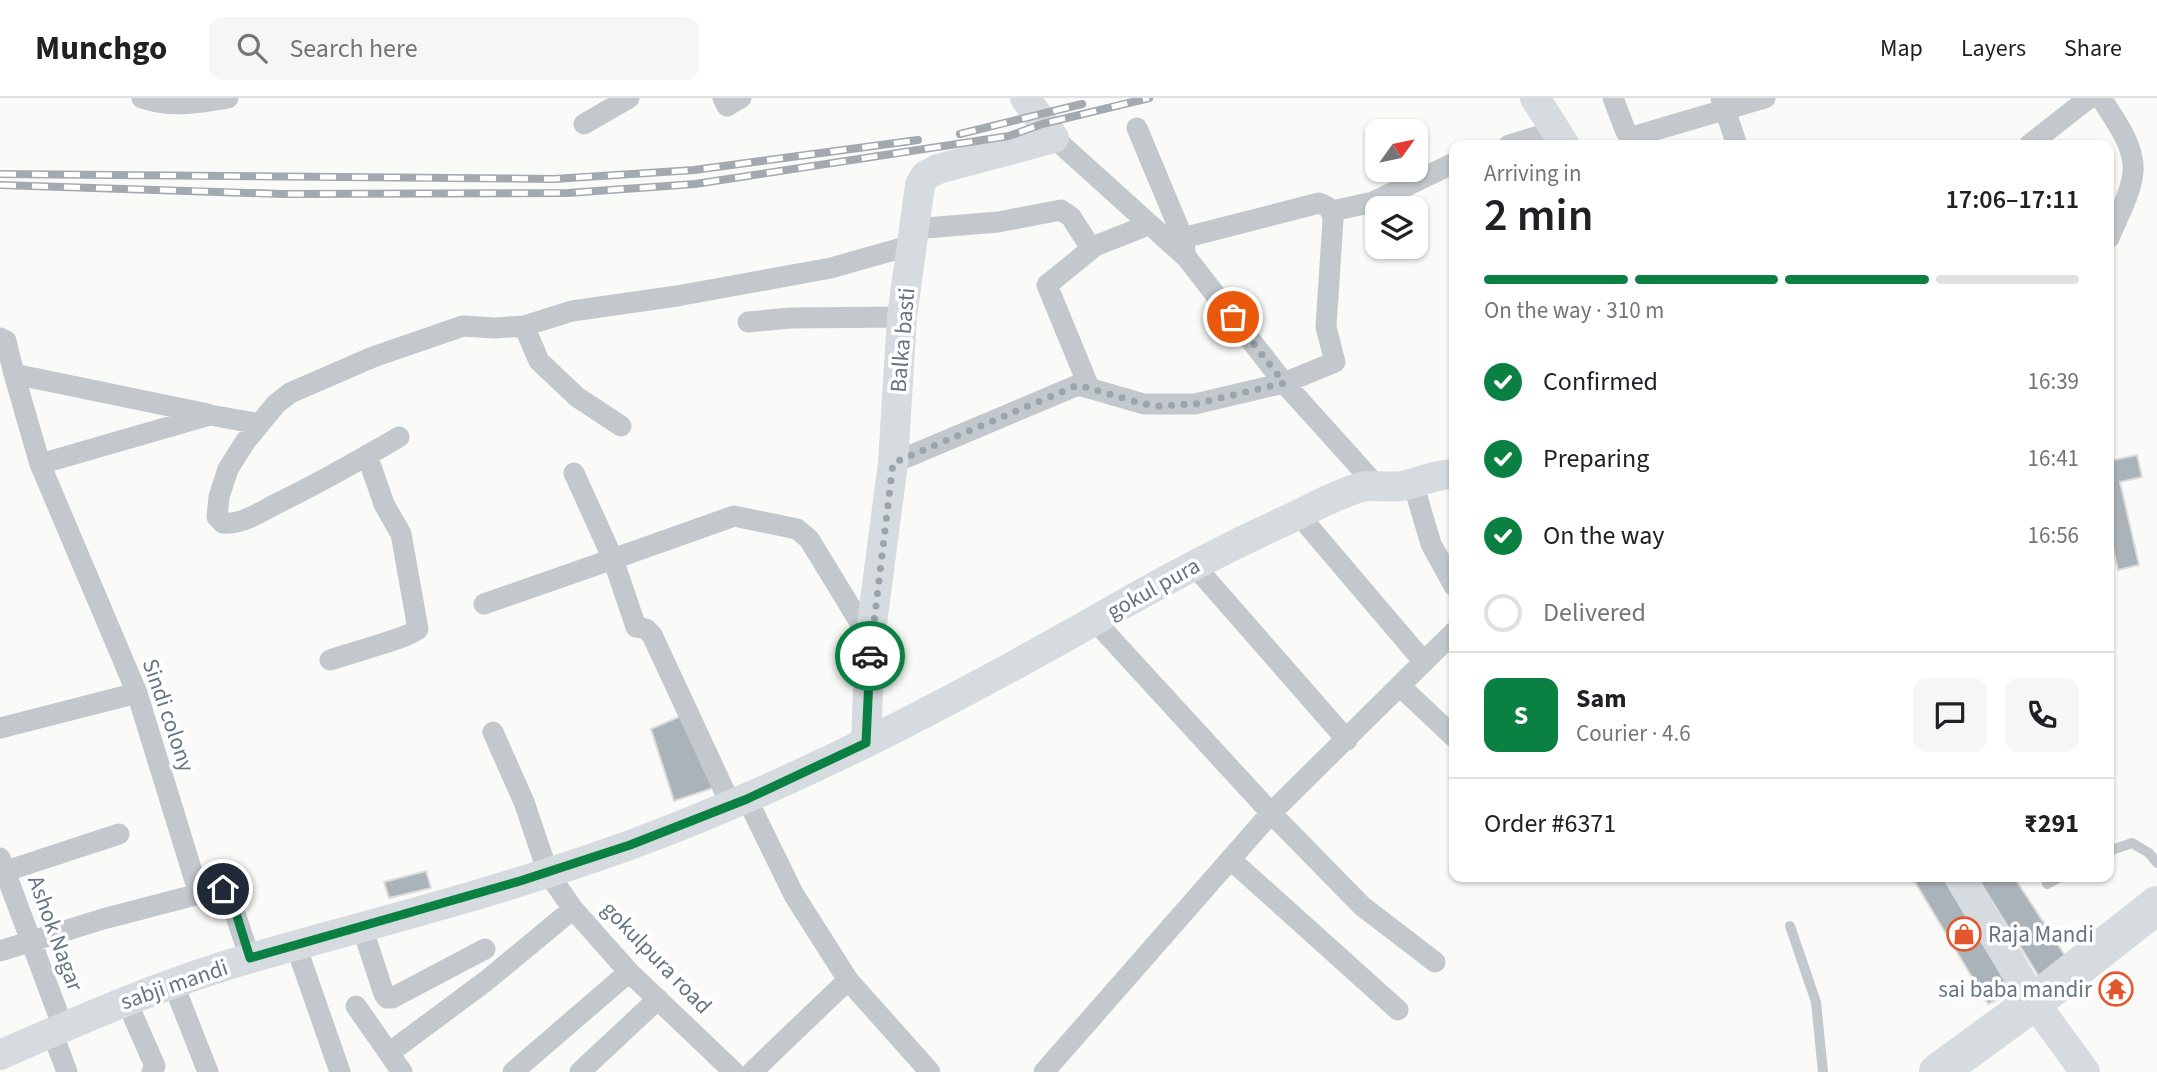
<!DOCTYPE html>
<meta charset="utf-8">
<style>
body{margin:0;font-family:"Source Sans 3",sans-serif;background:#f6f6f6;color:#202124;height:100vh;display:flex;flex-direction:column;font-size:26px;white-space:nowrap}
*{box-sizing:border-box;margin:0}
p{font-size:23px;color:#757577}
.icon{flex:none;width:38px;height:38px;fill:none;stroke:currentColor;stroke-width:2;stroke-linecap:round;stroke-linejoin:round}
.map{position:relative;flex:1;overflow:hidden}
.sheet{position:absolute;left:1449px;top:42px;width:665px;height:742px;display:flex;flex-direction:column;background:#fff;border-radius:14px;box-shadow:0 2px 5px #0004}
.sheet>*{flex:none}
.needle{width:46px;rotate:57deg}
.fabs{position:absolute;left:1365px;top:21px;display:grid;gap:14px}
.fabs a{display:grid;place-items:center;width:63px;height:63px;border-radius:14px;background:#fff;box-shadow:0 2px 5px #0004;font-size:35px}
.pin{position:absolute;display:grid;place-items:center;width:60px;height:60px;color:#fff;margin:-30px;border:4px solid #fff;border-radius:50%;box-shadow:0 2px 7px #0007}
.courier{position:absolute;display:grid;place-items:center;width:70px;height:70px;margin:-35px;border:5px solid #0b8043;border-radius:50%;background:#fff;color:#222;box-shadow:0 2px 9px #0007}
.summary em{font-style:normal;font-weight:600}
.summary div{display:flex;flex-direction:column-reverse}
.summary{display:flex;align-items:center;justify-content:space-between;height:119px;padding:0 35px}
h1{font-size:46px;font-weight:600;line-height:52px}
.bar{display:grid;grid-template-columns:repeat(4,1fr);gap:10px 7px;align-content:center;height:84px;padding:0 35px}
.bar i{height:9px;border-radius:5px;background:#e0e0e0}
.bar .selected{background:#0b8043}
.bar p{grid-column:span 4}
.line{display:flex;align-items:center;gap:18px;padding:0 35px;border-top:2px solid #e0e0e0}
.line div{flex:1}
.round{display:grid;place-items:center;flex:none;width:74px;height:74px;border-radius:14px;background:#f6f6f6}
ol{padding:0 35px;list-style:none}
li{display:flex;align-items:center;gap:21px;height:77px}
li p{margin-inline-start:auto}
li .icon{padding:7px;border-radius:50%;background:#0b8043;color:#fff;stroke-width:4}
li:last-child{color:#757577}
li i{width:38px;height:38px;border:4px solid #e0e0e0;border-radius:50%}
header{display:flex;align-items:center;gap:42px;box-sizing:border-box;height:98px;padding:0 35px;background:#fff;border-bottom:2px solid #e0e0e0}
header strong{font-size:33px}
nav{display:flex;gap:38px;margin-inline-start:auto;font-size:24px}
.search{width:490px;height:63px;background:#f6f6f6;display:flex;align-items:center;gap:18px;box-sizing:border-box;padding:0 24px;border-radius:14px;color:#757577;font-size:26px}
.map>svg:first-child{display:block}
.building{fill:#aab3b9;stroke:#dcdcda;stroke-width:2}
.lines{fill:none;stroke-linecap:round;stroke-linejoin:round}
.lane{stroke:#c3c8cc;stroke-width:10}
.street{stroke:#c3c8cc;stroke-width:21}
.secondary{stroke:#d6dbdf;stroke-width:30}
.highway{stroke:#d6dbdf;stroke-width:38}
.rail-casing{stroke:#a2aab0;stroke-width:8}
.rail{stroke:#fff;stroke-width:5;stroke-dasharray:16;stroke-linecap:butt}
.done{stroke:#99a4ac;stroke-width:7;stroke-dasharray:0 12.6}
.route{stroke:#0b8043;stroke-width:9}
.labels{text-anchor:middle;stroke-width:7;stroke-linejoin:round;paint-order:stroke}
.street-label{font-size:23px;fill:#657683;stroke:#fff}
.poi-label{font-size:23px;fill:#657683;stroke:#fff;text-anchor:start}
</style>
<header>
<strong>Munchgo</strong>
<div class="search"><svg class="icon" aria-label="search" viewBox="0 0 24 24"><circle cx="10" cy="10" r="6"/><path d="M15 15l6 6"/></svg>Search here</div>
<nav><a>Map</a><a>Layers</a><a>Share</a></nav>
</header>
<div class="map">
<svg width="2157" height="974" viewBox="0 0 2157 974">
<rect width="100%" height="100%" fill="#fafaf8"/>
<path class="building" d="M2137,357L2142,379L2120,384L2139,467L2118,472L2109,433V363Z
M681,618L716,689L674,703L651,631Z
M426,773L431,790L389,800L384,784Z
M1912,779H1946L2017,894L1988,906Z
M1977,779H2014L2066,859L2041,882Z"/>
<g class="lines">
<path class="lane" d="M2109,753L2132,745L2149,755L2157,765
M2047,786L2060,779
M1790,828L1816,904L1823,974"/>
<path class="street" d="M142,0C172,10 198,5 228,0
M723,0L727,8L741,0
M1613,0L1626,34L1635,38L1765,0
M1721,0L1737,47
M2101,0C2114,21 2135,47 2133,74C2131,96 2117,120 2109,140
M584,26L629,0
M1137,30L1183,140L1185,152
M1054,40L1187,160L1284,285L1376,387
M1509,47L1556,33
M2029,47L2089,0
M1332,113L1373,104L1454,65
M914,131L998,124L1061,112L1071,119L1091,150
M748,224L790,220L902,219
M524,228L539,263L577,299L621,328
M0,240L6,243L14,276
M1089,289L1047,187L1095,148L1148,127
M399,339C358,363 317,386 274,407C259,415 241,427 223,425L217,419L219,399L228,371L245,344L276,306L290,295L373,259L463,228L495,230L524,228L572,213L677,198L831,170L912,147
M893,365L1078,287L1144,306H1195L1284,285L1335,264L1326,229L1333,121C1331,112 1329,108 1319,105L1183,140
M40,366L14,276L208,316
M1413,385L1431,446L1454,488
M1298,416L1424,564
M1193,466L1347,642
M484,506L613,461L574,375
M1094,522L1271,715L1362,808L1435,864
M330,562C347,556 411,539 418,531L401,436L384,406L367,357
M1400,588L1454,639
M0,630L137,595
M493,634L524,704L548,775L573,811L629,874L734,974
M747,701L794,797L848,882L930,974
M731,707L652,537L646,531L636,529L613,461L734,418L797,431L809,441L870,541
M0,760L63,929
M1230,761L1398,912
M0,775L119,736
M362,829L384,896L387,900H392L485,851
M296,848L340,974
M0,853L103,821L199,796
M250,860L227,792L223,791L199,796L137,595L40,366L210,317L260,326
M173,885L208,974
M126,902L155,968L152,974
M356,908L402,974
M52,934L67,974
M389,955L486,883L573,811
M513,974L629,874
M580,974L658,901
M752,974L848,882
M1044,974L1271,715L1454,534"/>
<path class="secondary" d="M1535,0L1565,47
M866,645L870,541L893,365L902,219L920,87L925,78L938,71L1054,40L1025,0
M1959,779L2034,904L2085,974
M0,957C82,921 164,885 251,860C378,824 506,792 630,747C803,683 967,596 1127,504C1180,474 1234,446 1289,421C1312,410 1337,396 1361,389C1375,386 1387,390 1401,388C1420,385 1434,376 1454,376"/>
<path class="highway" d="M1938,974L2034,904L2157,807"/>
<defs>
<path id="rail" d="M960,36L1082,6
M0,76L554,81L694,72L918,42
M0,87L283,96L568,95L695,86L1009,38L1042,26L1149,0"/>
</defs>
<use href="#rail" class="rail-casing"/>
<use href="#rail" class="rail"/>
</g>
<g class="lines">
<path class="done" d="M870,558L893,365L1078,287L1144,306L1159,308L1195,306L1284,285L1233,219"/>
<path class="route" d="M223,791L230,796L250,860L520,783L630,747L747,701L866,645L870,558"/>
</g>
<defs>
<symbol id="shop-ring" viewBox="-11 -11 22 22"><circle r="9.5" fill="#fff" stroke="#e4572e" stroke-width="1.5"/><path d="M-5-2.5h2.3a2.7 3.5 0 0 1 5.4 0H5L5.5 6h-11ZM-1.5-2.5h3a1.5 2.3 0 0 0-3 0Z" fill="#e4572e"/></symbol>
<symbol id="temple-ring" viewBox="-11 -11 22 22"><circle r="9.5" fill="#fff" stroke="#e4572e" stroke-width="1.5"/><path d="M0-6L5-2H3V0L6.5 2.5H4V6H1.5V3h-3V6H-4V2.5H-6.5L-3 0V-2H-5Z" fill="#e4572e"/></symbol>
</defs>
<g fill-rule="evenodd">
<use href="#shop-ring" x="1945" y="817" width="38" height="38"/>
<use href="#temple-ring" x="2097" y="872" width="38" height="38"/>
</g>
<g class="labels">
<g class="street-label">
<text transform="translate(902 242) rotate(-85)" y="8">Balka basti</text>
<text transform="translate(1153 490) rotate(-29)" y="8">gokul pura</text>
<text transform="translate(169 617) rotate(71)" y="8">Sindi colony</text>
<text transform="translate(56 835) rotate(70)" y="8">Ashok Nagar</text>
<text transform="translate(657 859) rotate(46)" y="8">gokulpura road</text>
<text transform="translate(174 886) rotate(-19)" y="8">sabji mandi</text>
</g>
<g class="poi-label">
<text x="1988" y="844">Raja Mandi</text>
<text x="2092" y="899" text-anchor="end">sai baba mandir</text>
</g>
</g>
</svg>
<div class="fabs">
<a><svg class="needle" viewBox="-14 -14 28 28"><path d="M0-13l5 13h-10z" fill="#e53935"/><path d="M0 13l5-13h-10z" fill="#757577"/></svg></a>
<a><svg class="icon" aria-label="layers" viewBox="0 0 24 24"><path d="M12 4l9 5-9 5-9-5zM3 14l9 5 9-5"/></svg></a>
</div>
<div class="pin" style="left:1233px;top:219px;background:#ea580c"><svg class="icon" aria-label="bag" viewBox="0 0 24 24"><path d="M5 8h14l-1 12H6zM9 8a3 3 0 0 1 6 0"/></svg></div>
<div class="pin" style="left:223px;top:791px;background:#1f2937"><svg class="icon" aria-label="home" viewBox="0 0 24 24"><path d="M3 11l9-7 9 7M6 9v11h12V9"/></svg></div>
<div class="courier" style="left:870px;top:558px"><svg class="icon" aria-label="car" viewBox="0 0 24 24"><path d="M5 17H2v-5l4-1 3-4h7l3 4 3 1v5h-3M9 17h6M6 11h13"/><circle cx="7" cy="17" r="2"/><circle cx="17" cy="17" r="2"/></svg></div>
<section class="sheet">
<div class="summary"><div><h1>2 min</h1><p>Arriving in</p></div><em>17:06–17:11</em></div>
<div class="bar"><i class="selected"></i><i class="selected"></i><i class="selected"></i><i></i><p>On the way · 310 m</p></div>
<ol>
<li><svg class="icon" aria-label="check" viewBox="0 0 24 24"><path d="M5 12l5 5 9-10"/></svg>Confirmed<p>16:39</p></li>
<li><svg class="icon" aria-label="check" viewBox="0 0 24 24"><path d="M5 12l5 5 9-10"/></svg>Preparing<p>16:41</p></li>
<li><svg class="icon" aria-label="check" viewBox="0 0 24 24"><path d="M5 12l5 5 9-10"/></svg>On the way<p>16:56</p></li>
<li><i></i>Delivered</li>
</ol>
<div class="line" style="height:126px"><b class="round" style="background:#0b8043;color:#fff">S</b><div><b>Sam</b><p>Courier · 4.6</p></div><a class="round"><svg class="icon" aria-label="chat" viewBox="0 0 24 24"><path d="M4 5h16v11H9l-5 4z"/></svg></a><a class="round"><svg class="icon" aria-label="phone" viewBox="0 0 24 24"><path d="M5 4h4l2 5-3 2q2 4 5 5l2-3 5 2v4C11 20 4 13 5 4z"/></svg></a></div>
<div class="line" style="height:91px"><div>Order #6371</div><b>₹291</b></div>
</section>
</div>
